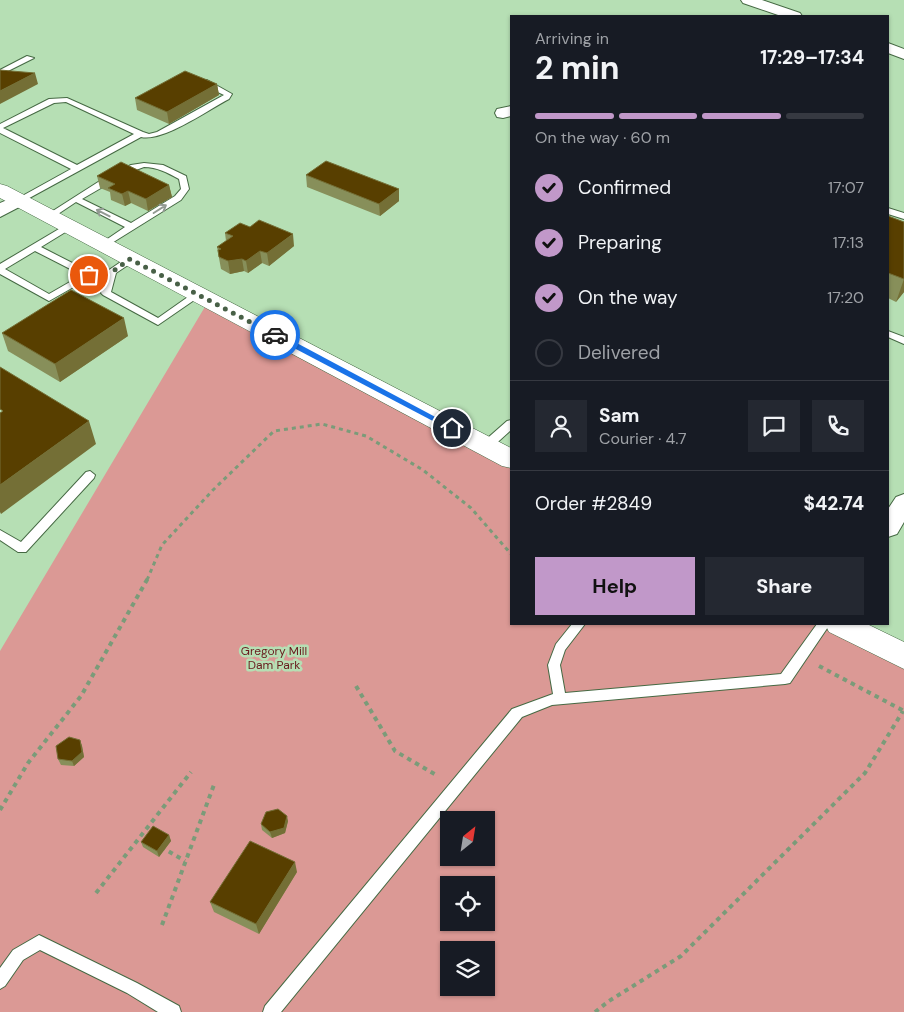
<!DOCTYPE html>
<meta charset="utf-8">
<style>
body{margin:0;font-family:"DM Sans",sans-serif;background:#242831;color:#f1f3f6;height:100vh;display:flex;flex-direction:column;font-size:19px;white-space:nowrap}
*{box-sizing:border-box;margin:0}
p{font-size:16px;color:#9ea1a6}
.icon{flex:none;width:28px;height:28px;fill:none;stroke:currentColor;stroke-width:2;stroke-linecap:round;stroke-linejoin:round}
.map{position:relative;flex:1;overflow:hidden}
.details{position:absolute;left:510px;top:15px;width:379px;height:610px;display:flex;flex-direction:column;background:#171b24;border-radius:0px;box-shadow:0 1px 4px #0004}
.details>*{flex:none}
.needle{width:32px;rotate:30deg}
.buttons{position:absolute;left:440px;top:811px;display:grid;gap:10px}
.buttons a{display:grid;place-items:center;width:55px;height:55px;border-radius:0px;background:#171b24;box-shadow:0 1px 4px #0004;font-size:25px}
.pin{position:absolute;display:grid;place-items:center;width:42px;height:42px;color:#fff;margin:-21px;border:2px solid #fff;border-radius:50%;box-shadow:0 1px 5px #0007}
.courier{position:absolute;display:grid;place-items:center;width:50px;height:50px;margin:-25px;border:4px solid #1a73e8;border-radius:50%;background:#fff;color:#222;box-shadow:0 1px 6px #0007}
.head em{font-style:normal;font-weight:700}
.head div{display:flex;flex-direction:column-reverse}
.head{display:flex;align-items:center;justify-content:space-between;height:85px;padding:0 25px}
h1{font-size:32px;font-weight:700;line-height:38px}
.bar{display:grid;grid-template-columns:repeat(4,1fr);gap:8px 5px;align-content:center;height:60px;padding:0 25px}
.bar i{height:6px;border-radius:4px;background:#363941}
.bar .on{background:#c198c9}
.bar p{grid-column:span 4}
.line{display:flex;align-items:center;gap:12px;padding:0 25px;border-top:1px solid #363941}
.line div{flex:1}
.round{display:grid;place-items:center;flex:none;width:52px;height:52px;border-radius:0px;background:#242831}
ol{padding:0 25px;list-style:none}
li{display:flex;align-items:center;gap:15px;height:55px}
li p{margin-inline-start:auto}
li .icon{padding:5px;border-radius:50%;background:#c198c9;color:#111;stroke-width:4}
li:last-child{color:#9ea1a6}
li i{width:28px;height:28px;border:2px solid #363941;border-radius:50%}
.primary-button{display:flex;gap:10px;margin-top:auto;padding:10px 25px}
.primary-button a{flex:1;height:58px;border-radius:0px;background:#c198c9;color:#111;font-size:20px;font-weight:700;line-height:58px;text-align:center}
.primary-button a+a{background:#242831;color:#f1f3f6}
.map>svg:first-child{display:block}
.green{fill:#db9995;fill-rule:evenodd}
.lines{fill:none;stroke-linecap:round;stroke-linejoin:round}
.service-casing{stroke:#456943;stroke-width:2}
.minor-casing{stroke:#456943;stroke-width:2}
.tertiary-casing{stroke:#456943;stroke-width:1}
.path-far1{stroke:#7b9b79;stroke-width:3;stroke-dasharray:4 4;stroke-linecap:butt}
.path{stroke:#7b9b79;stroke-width:4;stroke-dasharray:4.5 4.5;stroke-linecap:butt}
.service{fill:#fff;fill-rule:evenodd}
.minor{fill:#fff;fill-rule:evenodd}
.tertiary{fill:#fff;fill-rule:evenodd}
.wall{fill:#878f5a}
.shaded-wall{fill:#746f36}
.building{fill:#583f00;stroke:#746f36}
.oneway{stroke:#929992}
.route{fill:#1a73e8}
.done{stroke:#486047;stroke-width:5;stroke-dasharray:0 9}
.labels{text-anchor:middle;stroke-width:5;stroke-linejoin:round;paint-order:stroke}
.park-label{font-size:12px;fill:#681a1d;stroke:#b6dfb4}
</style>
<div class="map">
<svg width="904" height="1012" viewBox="0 0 904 1012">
<rect width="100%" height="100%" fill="#b6dfb4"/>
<path class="green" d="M209,300L511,459V624H840L904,656V1012H0V651ZM449,820H486V858H449ZM449,885H486V922H449ZM449,950H486V988H449Z"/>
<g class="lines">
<defs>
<path id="service" d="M27,56L34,58L0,75V70Z
M201,80H207L232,94L229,99C208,110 163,142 141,137L22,202H16L15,200L71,169L0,133V124L49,99L67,98L143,132L149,134L157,132L224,95L201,84ZM66,102L134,134L77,165L3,128L54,103Z
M144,163L163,165L186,176L189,189L181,200L107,246H101L100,244L125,227L76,202L52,218L49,219L45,216L106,177L131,165ZM144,167C157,167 168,173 179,179L181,189L175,196L131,223L82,199L125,174Z
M888,208L904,213V219L888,214Z
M69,223L72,224V228L41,247L90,272L109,270L128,257H134V261L116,273L111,292L158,318L195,292L198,291L203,294L158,325L103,295L101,293L106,276L91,277L49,301L0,274V264ZM35,251L82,275L49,294L5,269Z
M888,331L904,337V344L888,337Z
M511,420V430L490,449H482L481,446L482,443L507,421Z
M90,471L95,475L94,478L26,552H18L0,540V530L21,542L86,472Z
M572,624H585L565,650L560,665L565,693L781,674L817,624H830L790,683L785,684L552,705L522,717L281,1012H263L265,1006L512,709L553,694L548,665L556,644Z
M39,935L137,983L179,1006L181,1012H158L127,993L40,950L23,960L5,986L0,989V968L13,950Z"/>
<path id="minor" d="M741,0H762L800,13L802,16H781L743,3Z
M888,43L904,49V59L888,53Z
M511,106V116L503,118L497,117L495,113L497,109Z
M19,195L25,196L28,200L25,204L0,217V203Z
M904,494V522L897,534L888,537V509L896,497Z"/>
<path id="tertiary" d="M0,184L7,186L511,448V468L502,466L0,198Z
M825,624H867L904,642V669L829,632Z"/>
</defs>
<use href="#service" class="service-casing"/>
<use href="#minor" class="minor-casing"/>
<use href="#tertiary" class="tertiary-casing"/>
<path class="path-far1" d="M147,580L162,545L213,490L274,431L322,424L366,436L423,470L471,508L511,554"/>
<path class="path" d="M819,666L904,711
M356,686L395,751L438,776
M0,810L28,763L81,696L148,578
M161,847L185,861
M96,893L191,772
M162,925L215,782
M595,1012L609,1001L681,956L865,773L903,711"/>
<use href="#service" class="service"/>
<use href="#minor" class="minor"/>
<use href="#tertiary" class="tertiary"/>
</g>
<path class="wall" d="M217,84L219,95L169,124L137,110L135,98Z
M306,175L399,189V201L380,216L307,187Z
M97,176L169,185L172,197L148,211L131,203L125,206L111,200L110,192L100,188Z
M888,216L904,222V292L896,302L888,298Z
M225,233L294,246L269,266L262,263L248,273L244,271L230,274L221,269L217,247L226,241Z
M2,333L128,336L60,382L8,351Z
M80,740L82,746L84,757L74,766L61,765L58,759Z
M288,821L285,833L272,838L262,830L261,824Z
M169,835L171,841L159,857L143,847L141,842Z
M297,872L259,934L214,912L210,902Z"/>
<path class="shaded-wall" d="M35,73L38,84L0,104V91Z
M217,84L219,95L169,124L167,112Z
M169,185L172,197L148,211L146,199Z
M399,189V201L380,216L379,204Z
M128,191L131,203L125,206L122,194Z
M293,234L294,246L269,266L267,253Z
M260,251L262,263L248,273L246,261Z
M242,259L244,271L230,274L228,261Z
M904,279V292L896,302Z
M124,318L128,336L60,382L55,364Z
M89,421L96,444L1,514L0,512V485Z
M80,740L82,746L84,757L74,766L72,761Z
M287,816L288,821L285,833L272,838L270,832Z
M169,835L171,841L159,857L157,851Z
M295,862L297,872L259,934L256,924Z"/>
<path class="building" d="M0,70L35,73L0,91Z
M185,71L217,84L167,112L135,98Z
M326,161L399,189L379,204L306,175Z
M121,162L169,185L146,199L128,191L122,194L108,188L115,184L97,176Z
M888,216L904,222V279L888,273Z
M259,220L293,234L267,253L260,251L246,261L242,259L228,261L219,257L218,250L221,249L217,247L233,236L225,233L240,223L250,227Z
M71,290L124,318L55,364L2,333Z
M0,367L89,421L0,485V413L3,411L0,409Z
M69,737L80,740L82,752L72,761L58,759L56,746Z
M278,809L287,816L284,828L270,832L261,824L266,812Z
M153,826L169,835L157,851L141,842Z
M250,841L295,862L256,924L210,902Z"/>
<defs><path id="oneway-shaft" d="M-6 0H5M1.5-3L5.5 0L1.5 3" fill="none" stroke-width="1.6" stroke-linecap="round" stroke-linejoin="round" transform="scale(1.25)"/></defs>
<g class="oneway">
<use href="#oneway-shaft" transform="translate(160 209) rotate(-32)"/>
<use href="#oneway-shaft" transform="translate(103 213) rotate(-153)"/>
</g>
<path class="route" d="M273,333H278L456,428L450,430L273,337Z"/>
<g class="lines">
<path class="done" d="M89,275L112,272L130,259L275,335"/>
</g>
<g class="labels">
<g class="park-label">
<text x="274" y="655">Gregory Mill<tspan x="274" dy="14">Dam Park</tspan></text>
</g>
</g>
</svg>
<div class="buttons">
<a><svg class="needle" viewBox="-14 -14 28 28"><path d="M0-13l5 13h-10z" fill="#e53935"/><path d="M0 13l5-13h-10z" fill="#9ea1a6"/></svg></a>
<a><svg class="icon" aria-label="locate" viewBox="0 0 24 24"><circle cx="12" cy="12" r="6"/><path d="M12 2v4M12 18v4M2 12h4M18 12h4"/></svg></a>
<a><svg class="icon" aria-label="layers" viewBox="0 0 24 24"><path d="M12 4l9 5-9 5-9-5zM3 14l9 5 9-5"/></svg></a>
</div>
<div class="pin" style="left:89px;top:275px;background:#ea580c"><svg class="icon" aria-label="bag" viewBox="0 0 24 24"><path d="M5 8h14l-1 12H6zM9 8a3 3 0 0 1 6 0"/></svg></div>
<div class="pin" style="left:452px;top:428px;background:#1f2937"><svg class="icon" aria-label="home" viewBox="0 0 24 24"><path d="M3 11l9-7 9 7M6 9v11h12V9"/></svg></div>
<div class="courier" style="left:275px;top:335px"><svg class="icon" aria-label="car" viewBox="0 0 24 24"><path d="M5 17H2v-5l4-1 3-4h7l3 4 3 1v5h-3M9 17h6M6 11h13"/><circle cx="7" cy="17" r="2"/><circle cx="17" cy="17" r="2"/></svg></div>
<section class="details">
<div class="head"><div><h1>2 min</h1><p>Arriving in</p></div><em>17:29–17:34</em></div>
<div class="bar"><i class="on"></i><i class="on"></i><i class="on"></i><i></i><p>On the way · 60 m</p></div>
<ol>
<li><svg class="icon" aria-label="check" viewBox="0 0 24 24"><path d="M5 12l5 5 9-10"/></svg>Confirmed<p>17:07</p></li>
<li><svg class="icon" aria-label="check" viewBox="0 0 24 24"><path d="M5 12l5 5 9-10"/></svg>Preparing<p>17:13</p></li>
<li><svg class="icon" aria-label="check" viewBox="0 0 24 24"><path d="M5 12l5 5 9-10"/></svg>On the way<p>17:20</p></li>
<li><i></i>Delivered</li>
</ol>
<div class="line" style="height:90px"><a class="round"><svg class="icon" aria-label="person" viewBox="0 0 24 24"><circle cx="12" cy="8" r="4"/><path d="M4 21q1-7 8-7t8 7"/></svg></a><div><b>Sam</b><p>Courier · 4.7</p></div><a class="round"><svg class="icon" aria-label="chat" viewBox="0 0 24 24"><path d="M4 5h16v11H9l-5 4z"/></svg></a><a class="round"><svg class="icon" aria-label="phone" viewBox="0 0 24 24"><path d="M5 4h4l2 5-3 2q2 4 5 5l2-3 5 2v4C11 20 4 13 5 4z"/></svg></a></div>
<div class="line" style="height:65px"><div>Order #2849</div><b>$42.74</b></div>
<div class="primary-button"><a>Help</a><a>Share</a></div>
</section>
</div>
